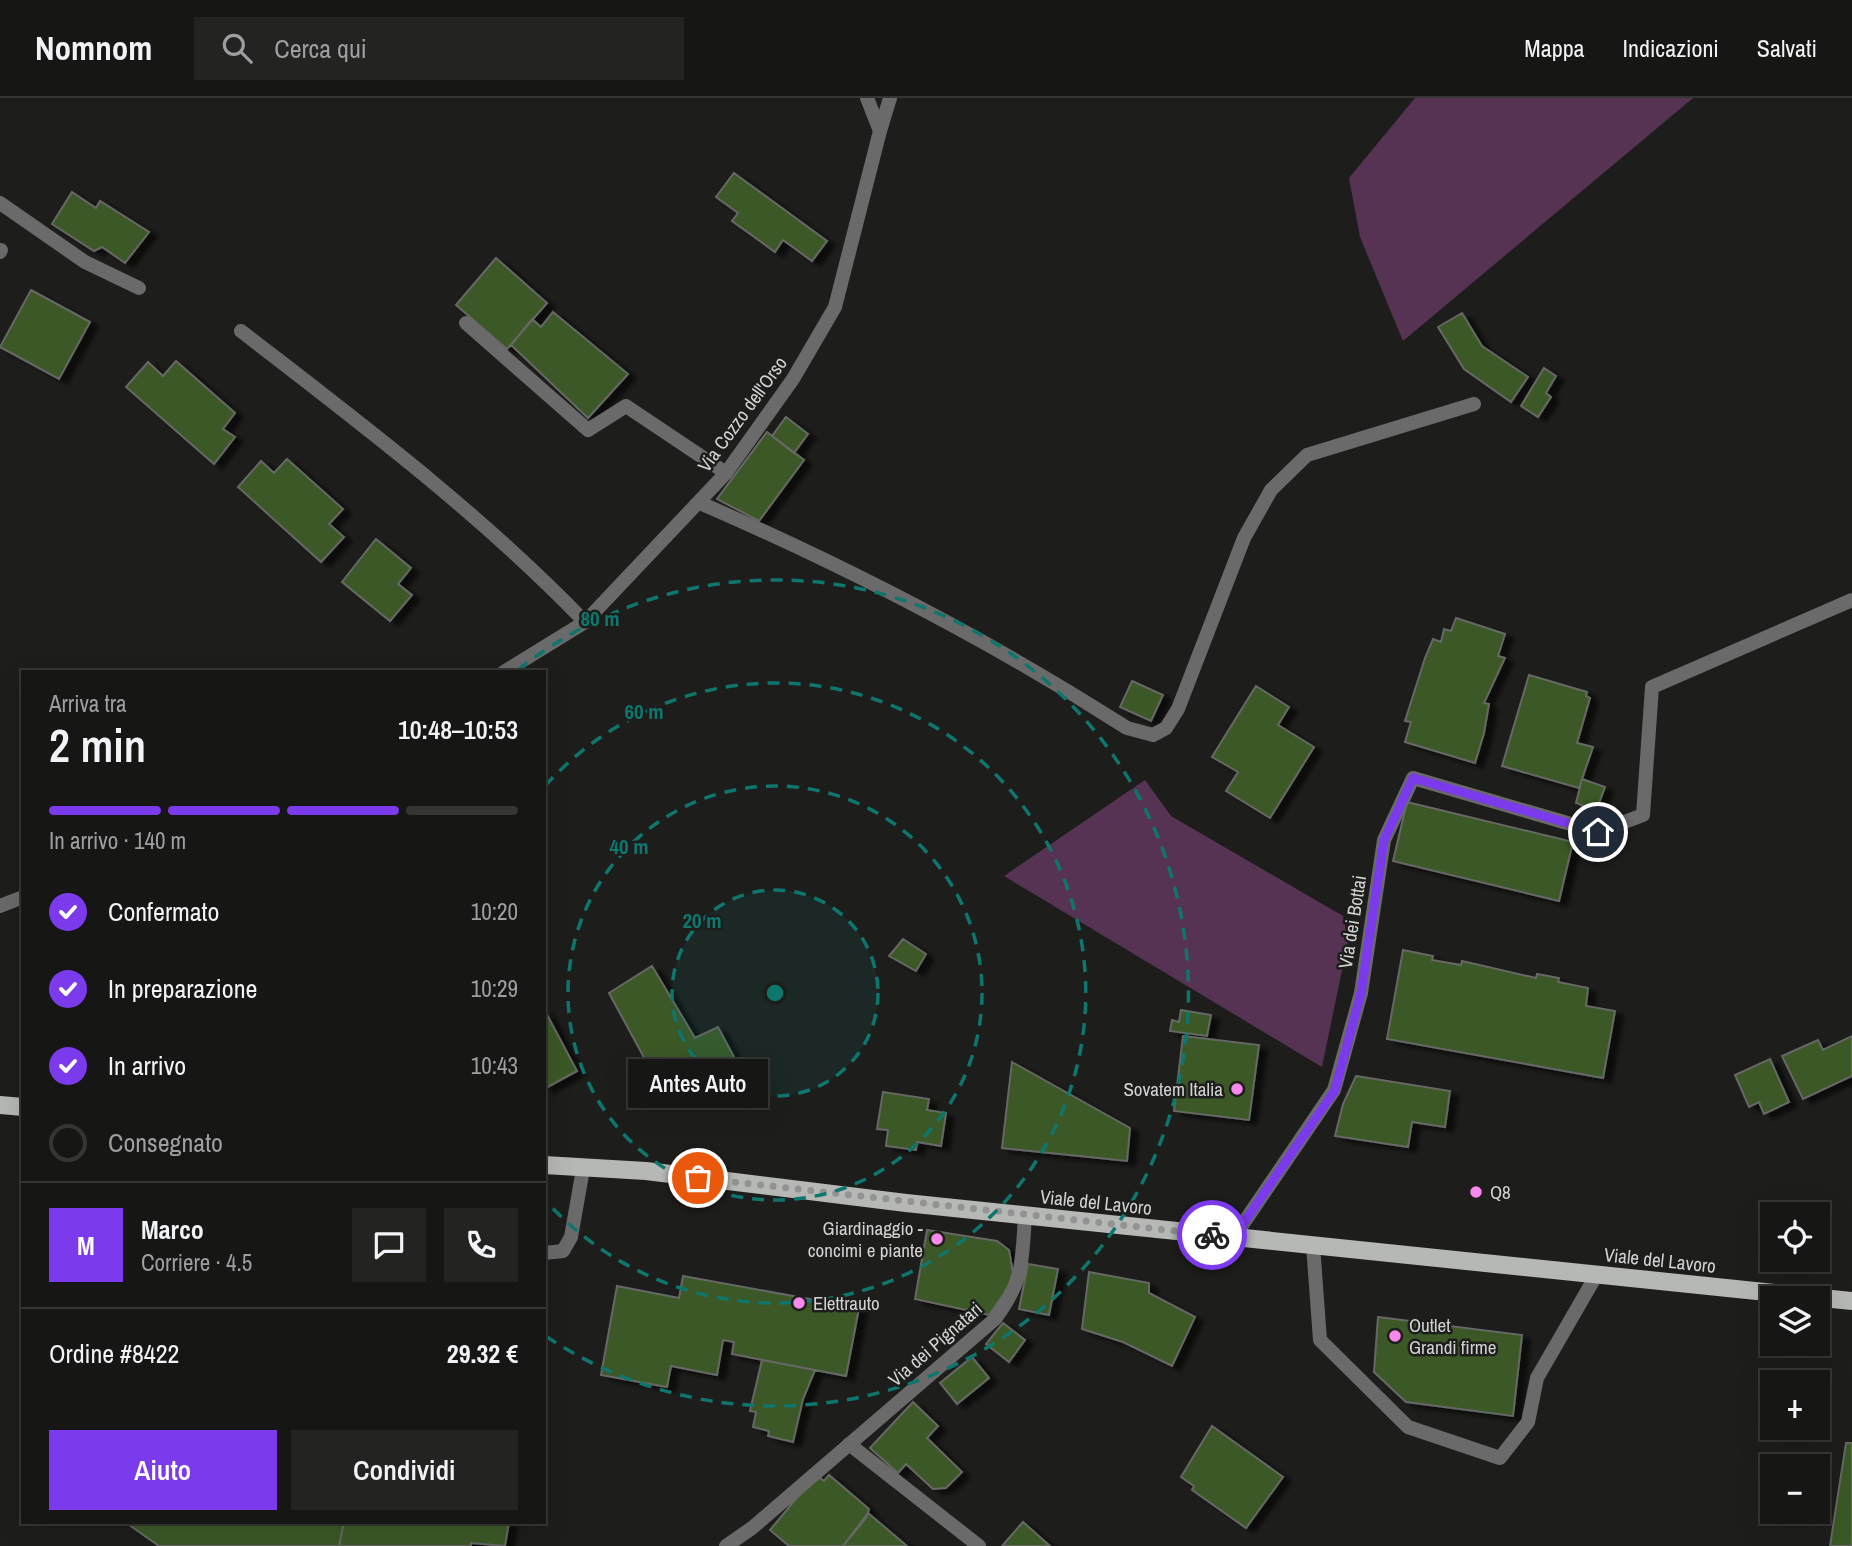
<!DOCTYPE html>
<html lang="it">
<meta charset="utf-8">
<style>
body{margin:0;font-family:"Archivo Narrow",sans-serif;background:#232322;color:#f1f3f6;height:100vh;display:flex;flex-direction:column;font-size:26px;white-space:nowrap}
*{box-sizing:border-box;margin:0}
p{font-size:23px;color:#9e9fa0}
.icon{flex:none;width:38px;height:38px;fill:none;stroke:currentColor;stroke-width:2;stroke-linecap:round;stroke-linejoin:round}
.map{position:relative;flex:1;overflow:hidden}
.sheet{position:absolute;left:21px;top:572px;width:525px;height:854px;display:flex;flex-direction:column;background:#161615;border-radius:0px;box-shadow:0 7px 28px #0002,0 0 0 2px #353534}
.sheet>*{flex:none}
.buttons{position:absolute;left:1760px;top:1104px;display:grid;gap:14px}
.buttons a{display:grid;place-items:center;width:70px;height:70px;border-radius:0px;background:#161615;box-shadow:0 7px 28px #0002,0 0 0 2px #353534;font-size:35px}
.pin{position:absolute;display:grid;place-items:center;width:60px;height:60px;color:#fff;margin:-30px;border:4px solid #fff;border-radius:50%;box-shadow:0 2px 7px #0007}
.courier{position:absolute;display:grid;place-items:center;width:70px;height:70px;margin:-35px;border:5px solid #7c3aed;border-radius:50%;background:#fff;color:#222;box-shadow:0 2px 9px #0007}
.bubble{position:absolute;height:49px;border-radius:0px;background:#161615;box-shadow:0 7px 28px #0002,0 0 0 2px #353534;font-size:23px;font-weight:600;line-height:49px;text-align:center}
.summary em{font-style:normal;font-weight:600}
.summary div{display:flex;flex-direction:column-reverse}
.summary{display:flex;align-items:center;justify-content:space-between;height:119px;padding:0 28px}
h1{font-size:46px;font-weight:600;line-height:52px}
.bar{display:grid;grid-template-columns:repeat(4,1fr);gap:10px 7px;align-content:center;height:84px;padding:0 28px}
.bar i{height:9px;border-radius:5px;background:#353534}
.bar .on{background:#7c3aed}
.bar p{grid-column:span 4}
.line{display:flex;align-items:center;gap:18px;padding:0 28px;border-top:2px solid #353534}
.line div{flex:1}
.round{display:grid;place-items:center;flex:none;width:74px;height:74px;border-radius:0px;background:#232322}
ol{padding:0 28px;list-style:none}
li{display:flex;align-items:center;gap:21px;height:77px}
li p{margin-inline-start:auto}
li .icon{padding:7px;border-radius:50%;background:#7c3aed;color:#fff;stroke-width:4}
li:last-child{color:#9e9fa0}
li i{width:38px;height:38px;border:4px solid #353534;border-radius:50%}
.cta{display:flex;gap:14px;margin-top:auto;padding:14px 28px}
.cta a{flex:1;height:80px;border-radius:0px;background:#7c3aed;color:#fff;font-size:28px;font-weight:600;line-height:80px;text-align:center}
.cta a+a{background:#232322;color:#f1f3f6}
header{display:flex;align-items:center;gap:42px;box-sizing:border-box;height:98px;padding:0 35px;background:#161615;border-bottom:2px solid #353534}
header strong{font-size:33px}
nav{display:flex;gap:38px;margin-inline-start:auto;font-size:24px}
.search{width:490px;height:63px;background:#232322;display:flex;align-items:center;gap:18px;box-sizing:border-box;padding:0 24px;border-radius:0px;color:#9e9fa0;font-size:26px}
.map>svg:first-child{display:block}
.green{fill:#563352}
.building{fill:#3a5825;stroke:#666865;stroke-width:2;filter:url(#shadow)}
.lines{fill:none;stroke-linecap:round;stroke-linejoin:round}
.service{stroke:#696a69;stroke-width:14}
.minor{stroke:#696a69;stroke-width:14}
.primary{stroke:#b6b8b5;stroke-width:18}
.done{stroke:#929392;stroke-width:7;stroke-dasharray:0 12.6}
.route{stroke:#7c3aed;stroke-width:9}
.ring{fill:none;stroke:#0f766e;stroke-width:3.5;stroke-dasharray:12 9}
.poi-dot{fill:#f788ec;stroke:#1d1e1c;stroke-width:2.5}
.labels{text-anchor:middle;stroke-width:5;stroke-linejoin:round;paint-order:stroke}
.street-label{font-size:19px;fill:#d1d2d1;stroke:#1d1e1c}
.poi-label{font-size:19px;fill:#d1d2d1;stroke:#1d1e1c;text-anchor:start}
.centre{fill:#0f766e;stroke:#1d1e1c;stroke-width:3.5}
.ring-label{font-size:21px;text-anchor:middle;font-weight:bold;fill:#0f766e;stroke:#1d1e1c;stroke-width:5;stroke-linejoin:round;paint-order:stroke}
</style>
<header>
<strong>Nomnom</strong>
<div class="search"><svg class="icon" aria-label="search" viewBox="0 0 24 24"><circle cx="10" cy="10" r="6"/><path d="M15 15l6 6"/></svg>Cerca qui</div>
<nav><a>Mappa</a><a>Indicazioni</a><a>Salvati</a></nav>
</header>
<div class="map">
<svg width="1852" height="1448" viewBox="0 0 1852 1448">
<defs>
<filter id="shadow"><feDropShadow dx="8" dy="4.5" stdDeviation="2" flood-color="#0009"/></filter>
</defs>
<rect width="100%" height="100%" fill="#1d1e1c"/>
<path class="green" d="M1415,0H1693L1403,243L1360,139L1349,80Z
M1145,682L1171,718L1343,818L1348,843L1322,969L1004,778Z"/>
<path class="building" d="M734,75L827,143L812,163L783,142L775,154L732,123L738,115L716,99Z
M72,94L96,110L100,103L149,134L125,165L102,149L94,153L52,126Z
M496,160L547,205L507,251L456,207Z
M31,192L90,224L59,281L0,249Z
M553,214L628,276L588,320L511,247L532,221L541,229Z
M1462,215L1482,248L1528,279L1511,304L1464,271L1438,229Z
M176,263L235,315L223,331L235,339L214,366L126,289L148,264L163,278Z
M1544,270L1556,278L1546,295L1551,299L1538,319L1521,308Z
M786,319L808,336L794,355L772,338Z
M767,334L804,362L759,423L717,401Z
M287,361L343,411L329,426L344,439L321,464L238,389L261,363L274,375Z
M376,441L411,470L398,486L412,497L390,523L342,484Z
M1456,520L1505,536L1498,558L1505,560L1484,605L1489,606L1484,635L1475,665L1405,644L1411,624L1405,623L1425,560L1433,541L1441,544L1444,531L1451,533Z
M1529,577L1587,594L1586,598L1590,600L1577,645L1593,649L1579,690L1502,668Z
M1132,583L1163,597L1151,623L1120,609Z
M1256,588L1289,609L1278,627L1314,649L1270,720L1226,693L1238,674L1212,659Z
M1582,681L1605,689L1596,713L1576,705Z
M1407,704L1573,744L1559,803L1393,763Z
M903,841L926,856L916,873L889,858Z
M1403,852L1433,858L1432,862L1461,867L1462,863L1536,880L1537,876L1559,880L1558,884L1588,890L1586,908L1615,913L1603,980L1387,941Z
M652,868L695,940L718,929L757,1002L666,1000L609,895Z
M544,911L577,973L544,991Z
M1181,912L1211,917L1207,938L1170,933L1172,922L1179,924Z
M1183,938L1259,947L1249,1022L1174,1013Z
M1852,938V978L1803,1001L1782,958L1818,942L1823,952Z
M1770,961L1789,1004L1764,1016L1759,1004L1749,1009L1735,977Z
M1012,964L1130,1030L1127,1063L1002,1050Z
M1356,978L1450,993L1445,1029L1412,1024L1408,1049L1335,1038L1343,1006Z
M883,994L929,1001L927,1012L946,1015L941,1048L917,1044L916,1052L886,1048L888,1032L877,1031Z
M927,1132L997,1143L1009,1152L1014,1181L989,1217L915,1201Z
M1028,1166L1058,1171L1049,1217L1019,1211Z
M1089,1174L1149,1185V1195L1195,1219L1172,1268L1123,1244L1082,1231Z
M683,1178L859,1210L846,1278L732,1256L734,1244L723,1242L717,1277L671,1268L667,1289L601,1277L617,1188L679,1200Z
M1378,1219L1522,1237L1513,1318L1406,1304L1374,1274Z
M1003,1225L1025,1242L1009,1264L986,1246Z
M972,1259L989,1280L957,1306L940,1285Z
M762,1262L815,1272L803,1301L793,1344L768,1338L769,1333L753,1329L756,1314L750,1313Z
M913,1304L938,1328L927,1340L962,1374L946,1390L933,1391L906,1366L898,1375L870,1350Z
M1212,1328L1283,1379L1246,1430L1192,1392L1194,1388L1181,1379Z
M1846,1345H1852V1448H1830Z
M816,1377L824,1383L829,1377L869,1411L866,1420L843,1448H789L770,1432Z
M868,1415L907,1448H843Z
M125,1424H344L339,1448H159Z
M344,1424H509L505,1448L471,1445V1448H339Z
M1023,1424L1050,1448H1002Z"/>
<g class="lines">
<path class="service" d="M880,33L890,0
M0,105L85,164L139,190
M0,154L1,152
M466,225L588,332L626,308L726,375
M700,405C848,469 991,543 1127,630L1153,637L1166,630L1178,611L1244,440L1271,392L1307,357L1474,306
M1313,1147L1320,1242L1408,1329L1500,1360L1528,1324L1537,1280L1597,1176
M544,1155L563,1153L571,1139L583,1071"/>
<path class="minor" d="M241,233C360,325 480,415 585,524
M504,574L585,524L726,375L793,281L835,209L880,33L867,0
M0,808L23,799
M1234,1139L1334,992L1361,895L1384,742L1413,680L1598,734L1643,717L1652,589L1852,502
M849,1346L979,1448
M726,1448L752,1430L995,1221C1024,1182 1022,1164 1025,1117"/>
<path class="primary" d="M0,1007L23,1009
M544,1067L646,1073L906,1105L1852,1203"/>
</g>
<g class="lines">
<path class="done" d="M698,1080L1212,1137"/>
<path class="route" d="M1212,1137L1234,1139L1335,992L1361,895L1384,742L1413,680L1598,734"/>
</g>
<circle cx="775" cy="895" r="103" fill="#0f766e" fill-opacity=".12"/>
<g class="ring">
<circle cx="775" cy="895" r="103"/>
<circle cx="775" cy="895" r="207"/>
<path d="M545 688A310 310 0 1 1 545 1102"/>
<path d="M518 572A413 413 0 1 1 547 1239"/>
</g>
<g class="poi-dot">
<circle cx="1237" cy="991" r="7"/>
<circle cx="1476" cy="1094" r="7"/>
<circle cx="937" cy="1141" r="7"/>
<circle cx="799" cy="1205" r="7"/>
<circle cx="1395" cy="1238" r="7"/>
</g>
<g class="labels">
<g class="street-label">
<text transform="translate(742 316) rotate(-54)" y="7">Via Cozzo dell'Orso</text>
<text transform="translate(1352 824) rotate(-81)" y="7">Via dei Bottai</text>
<text transform="translate(1096 1104) rotate(6)" y="7">Viale del Lavoro</text>
<text transform="translate(1660 1162) rotate(6)" y="7">Viale del Lavoro</text>
<text transform="translate(935 1246) rotate(-41)" y="7">Via dei Pignatari</text>
</g>
<g class="poi-label">
<text x="1223" y="998" text-anchor="end">Sovatem Italia</text>
<text x="1490" y="1101">Q8</text>
<text x="923" y="1137" text-anchor="end">Giardinaggio -<tspan x="923" dy="22">concimi e piante</tspan></text>
<text x="813" y="1212">Elettrauto</text>
<text x="1409" y="1234">Outlet<tspan x="1409" dy="22">Grandi firme</tspan></text>
</g>
</g>
<circle cx="775" cy="895" r="10" class="centre"/>
<g class="ring-label">
<text x="600" y="528">80 m</text>
<text x="644" y="621">60 m</text>
<text x="629" y="756">40 m</text>
<text x="702" y="830">20 m</text>
</g>
</svg>
<div class="buttons">
<a><svg class="icon" aria-label="locate" viewBox="0 0 24 24"><circle cx="12" cy="12" r="6"/><path d="M12 2v4M12 18v4M2 12h4M18 12h4"/></svg></a>
<a><svg class="icon" aria-label="layers" viewBox="0 0 24 24"><path d="M12 4l9 5-9 5-9-5zM3 14l9 5 9-5"/></svg></a>
<a>+</a>
<a>−</a>
</div>
<div class="pin" style="left:698px;top:1080px;background:#ea580c"><svg class="icon" aria-label="bag" viewBox="0 0 24 24"><path d="M5 8h14l-1 12H6zM9 8a3 3 0 0 1 6 0"/></svg></div>
<div class="pin" style="left:1598px;top:734px;background:#1f2937"><svg class="icon" aria-label="home" viewBox="0 0 24 24"><path d="M3 11l9-7 9 7M6 9v11h12V9"/></svg></div>
<div class="courier" style="left:1212px;top:1137px"><svg class="icon" aria-label="bike" viewBox="0 0 24 24"><circle cx="6" cy="16" r="4"/><circle cx="18" cy="16" r="4"/><path d="M6 16l4-8h5l3 8M10 8l3 8H6M13 5h3"/></svg></div>
<div class="bubble" style="left:628px;top:961px;width:140px">Antes Auto</div>
<section class="sheet">
<div class="summary"><div><h1>2 min</h1><p>Arriva tra</p></div><em>10:48–10:53</em></div>
<div class="bar"><i class="on"></i><i class="on"></i><i class="on"></i><i></i><p>In arrivo · 140 m</p></div>
<ol>
<li><svg class="icon" aria-label="check" viewBox="0 0 24 24"><path d="M5 12l5 5 9-10"/></svg>Confermato<p>10:20</p></li>
<li><svg class="icon" aria-label="check" viewBox="0 0 24 24"><path d="M5 12l5 5 9-10"/></svg>In preparazione<p>10:29</p></li>
<li><svg class="icon" aria-label="check" viewBox="0 0 24 24"><path d="M5 12l5 5 9-10"/></svg>In arrivo<p>10:43</p></li>
<li><i></i>Consegnato</li>
</ol>
<div class="line" style="height:126px"><b class="round" style="background:#7c3aed;color:#fff">M</b><div><b>Marco</b><p>Corriere · 4.5</p></div><a class="round"><svg class="icon" aria-label="chat" viewBox="0 0 24 24"><path d="M4 5h16v11H9l-5 4z"/></svg></a><a class="round"><svg class="icon" aria-label="phone" viewBox="0 0 24 24"><path d="M5 4h4l2 5-3 2q2 4 5 5l2-3 5 2v4C11 20 4 13 5 4z"/></svg></a></div>
<div class="line" style="height:91px"><div>Ordine #8422</div><b>29.32 €</b></div>
<div class="cta"><a>Aiuto</a><a>Condividi</a></div>
</section>
</div>
